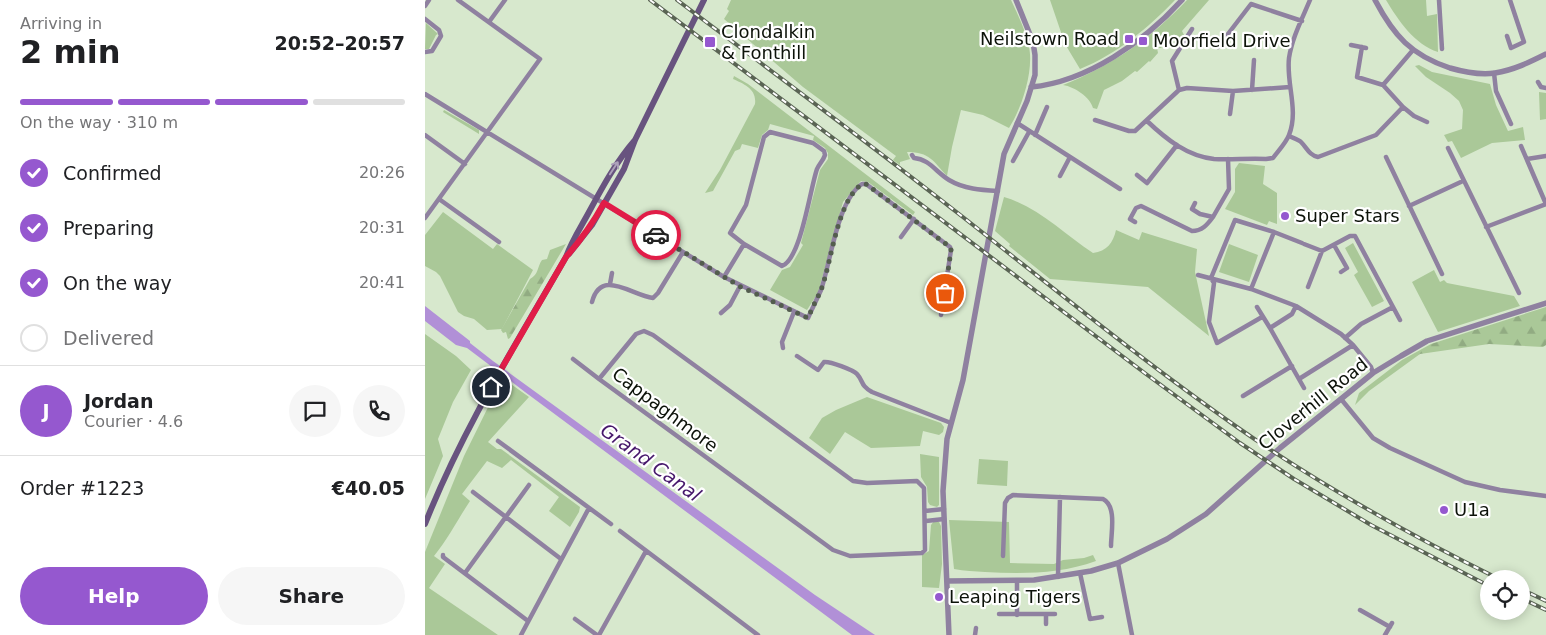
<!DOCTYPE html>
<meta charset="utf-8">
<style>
body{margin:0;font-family:"DejaVu Sans",sans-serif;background:#f6f6f6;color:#202124;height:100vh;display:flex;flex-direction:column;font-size:19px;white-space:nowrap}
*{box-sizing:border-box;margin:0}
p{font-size:16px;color:#757577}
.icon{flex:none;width:28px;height:28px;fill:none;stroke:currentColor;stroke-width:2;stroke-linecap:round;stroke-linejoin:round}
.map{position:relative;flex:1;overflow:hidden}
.panel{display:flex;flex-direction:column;background:#fff;width:425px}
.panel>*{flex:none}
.fabs{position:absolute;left:1055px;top:570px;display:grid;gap:10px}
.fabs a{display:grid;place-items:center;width:50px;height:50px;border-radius:50%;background:#fff;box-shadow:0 2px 12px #0003;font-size:25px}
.pin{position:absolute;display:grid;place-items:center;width:42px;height:42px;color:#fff;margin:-21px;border:2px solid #fff;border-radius:50%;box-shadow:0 1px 5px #0007}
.courier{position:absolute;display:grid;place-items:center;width:50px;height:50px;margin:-25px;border:4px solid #e11d48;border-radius:50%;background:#fff;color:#222;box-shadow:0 1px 6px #0007}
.summary em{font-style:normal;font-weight:700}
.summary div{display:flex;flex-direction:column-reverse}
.summary{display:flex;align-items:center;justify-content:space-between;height:85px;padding:0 20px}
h1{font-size:32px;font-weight:700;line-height:38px}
.bar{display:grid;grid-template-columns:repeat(4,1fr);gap:8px 5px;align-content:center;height:60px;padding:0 20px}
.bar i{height:6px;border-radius:4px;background:#e0e0e0}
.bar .current{background:#9558cf}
.bar p{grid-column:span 4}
.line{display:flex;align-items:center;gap:12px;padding:0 20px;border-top:1px solid #e0e0e0}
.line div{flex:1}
.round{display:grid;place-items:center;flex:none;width:52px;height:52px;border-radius:26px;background:#f6f6f6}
ol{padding:0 20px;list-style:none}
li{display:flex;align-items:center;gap:15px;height:55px}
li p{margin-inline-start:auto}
li .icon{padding:5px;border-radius:50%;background:#9558cf;color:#fff;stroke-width:4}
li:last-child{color:#757577}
li i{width:28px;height:28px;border:2px solid #e0e0e0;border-radius:50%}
.primary-button{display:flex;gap:10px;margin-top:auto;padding:10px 20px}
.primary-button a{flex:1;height:58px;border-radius:30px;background:#9558cf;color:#fff;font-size:20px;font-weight:700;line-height:58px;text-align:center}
.primary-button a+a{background:#f6f6f6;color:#202124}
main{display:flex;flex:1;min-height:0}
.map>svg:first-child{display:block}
.green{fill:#aac898}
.forest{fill:url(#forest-firs)}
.water{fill:#b190d7}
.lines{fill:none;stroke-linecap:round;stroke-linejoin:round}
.minor{stroke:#8f81a0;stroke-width:4.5}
.tertiary{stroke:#8f81a0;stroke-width:5.5}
.secondary{stroke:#68537f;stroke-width:6}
.rail-casing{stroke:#5a6454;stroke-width:4}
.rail{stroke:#fff;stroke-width:2;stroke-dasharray:5.5;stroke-linecap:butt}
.oneway{stroke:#aca0b9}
.done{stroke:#535d4e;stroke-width:5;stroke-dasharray:0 9}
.route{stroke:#e11d48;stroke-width:6}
.poi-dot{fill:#9558cf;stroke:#fff;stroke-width:2}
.labels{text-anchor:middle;stroke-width:4.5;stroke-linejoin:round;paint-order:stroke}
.poi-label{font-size:18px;fill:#0c1209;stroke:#fff;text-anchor:start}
.street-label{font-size:18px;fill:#0c1209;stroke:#fff}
.water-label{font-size:19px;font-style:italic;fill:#46176b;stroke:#fff}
</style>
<main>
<section class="panel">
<div class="summary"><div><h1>2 min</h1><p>Arriving in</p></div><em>20:52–20:57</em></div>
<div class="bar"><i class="current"></i><i class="current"></i><i class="current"></i><i></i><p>On the way · 310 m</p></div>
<ol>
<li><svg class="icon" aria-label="check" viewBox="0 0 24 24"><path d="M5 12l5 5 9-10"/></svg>Confirmed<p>20:26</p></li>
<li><svg class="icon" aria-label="check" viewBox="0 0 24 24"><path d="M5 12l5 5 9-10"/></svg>Preparing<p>20:31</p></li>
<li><svg class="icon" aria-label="check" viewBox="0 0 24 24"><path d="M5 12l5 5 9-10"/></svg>On the way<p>20:41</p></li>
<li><i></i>Delivered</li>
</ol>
<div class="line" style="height:90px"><b class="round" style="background:#9558cf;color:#fff">J</b><div><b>Jordan</b><p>Courier · 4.6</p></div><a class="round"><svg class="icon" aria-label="chat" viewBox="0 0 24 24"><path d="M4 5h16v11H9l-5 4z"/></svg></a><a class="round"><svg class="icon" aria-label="phone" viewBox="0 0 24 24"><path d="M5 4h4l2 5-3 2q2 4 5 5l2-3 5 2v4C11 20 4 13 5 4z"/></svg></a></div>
<div class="line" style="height:65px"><div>Order #1223</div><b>€40.05</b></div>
<div class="primary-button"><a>Help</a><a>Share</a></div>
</section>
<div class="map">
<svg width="1121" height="635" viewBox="0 0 1121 635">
<defs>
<pattern id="forest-firs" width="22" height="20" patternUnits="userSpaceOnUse" patternTransform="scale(1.25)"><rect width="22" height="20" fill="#aac898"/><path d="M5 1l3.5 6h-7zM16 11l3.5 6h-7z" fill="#91ab82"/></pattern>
</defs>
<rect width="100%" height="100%" fill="#d7e8cd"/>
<path class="green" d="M306,0H586C593,15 601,31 604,47C609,70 597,108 584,128L558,115L536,110L527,147L522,176C508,161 505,152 482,152L485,159L475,162V165L468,160L471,156L378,87L299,19L304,11L302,9Z
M625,0H750C723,28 692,54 655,69L640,44Z
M762,0H784L757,31L760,37L750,49H747L740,44L736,48H732L733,53L725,62L724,61L712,72L710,71L697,81L679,90L672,109L668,108C665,97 650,87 638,85C688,65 725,39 762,0Z
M961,0H1001L1002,16L1012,14L1013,52C990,45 973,20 961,0Z
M1,23L13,34L11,35L4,49H0Z
M994,65L1007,72L1065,84L1071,105L1083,131L1098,127L1100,140L1067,143L1036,158L1027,141L1023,142L1019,135L1037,129L1038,110L1034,101L1025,93L1001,77L990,66Z
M309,76L323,84L490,212L488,215L443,182L436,181L418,202L393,293L382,310L345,290L357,270L365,267L378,245L376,243L395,170L403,159V153L400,148L388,140L389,136L345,124L343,130L337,135L333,148L317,144L315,149L310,151L288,191L280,193L295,170L330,104C332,89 319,84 308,79Z
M1114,92L1121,93V119L1115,120Z
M19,110L54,130V134L18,112Z
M814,163L840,166L838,184L852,193V224L844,221L842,225L800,209L810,192V169Z
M579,197C613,207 639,234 668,253C682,251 688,243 691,230L714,240L717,232L772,249L770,272L784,336L723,287L625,279L584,246L585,244L570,231Z
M18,212L68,249L72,244L108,270L77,329L62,330L49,319L39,316L33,312L15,276L11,272L0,266V235Z
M928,243L959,301L947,307L929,275L933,272L920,248Z
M804,244L833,255L824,282L794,272Z
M1009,270L1015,282L1019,280L1022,283L1089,296L1095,306L1013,332L987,282Z
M0,334L31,356L46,370L28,402L13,439L18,456L0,499Z
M79,379L104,397L63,442L72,449H76L155,507L154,512L145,527L124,511L134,497L86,460L77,468L62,461L37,494L45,501C33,519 23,539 9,556L20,564L4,588L73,635H0V552L39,456L72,389Z
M442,397L516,423L519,427L518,432L514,435L498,431L495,446L446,448L420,432L405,454L384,438L397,418L411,410Z
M495,454L514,457V505L512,507L505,505L503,502L502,487L496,477Z
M554,459L583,461L582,486L552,484Z
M524,520L584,522L585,563L629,564L638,560L659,558L668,555L671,561C635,574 598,574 560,572C550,571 539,571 529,569Z
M509,521L514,522L516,526L517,564L514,588L497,587V555L504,551L506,525Z"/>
<path class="forest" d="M141,244L85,338L83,339L81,332L78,333L76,330L105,279C114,274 112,267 117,260L122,259L125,250Z
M1121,307V345L1118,347L1064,344L995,354L944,391L930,405L934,393L977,360L1006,344Z"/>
<path class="water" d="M0,306L45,341V343L68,361L390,595L450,635H427L100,392L42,348L31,345L0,321Z"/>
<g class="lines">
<path class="minor" d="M1014,0L1017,49
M0,6L4,0
M0,19L14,30L16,36L7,51L0,52
M64,22L80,0
M1082,36L1086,48L1099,42L1085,0
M926,45L941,48
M793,47L826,4L877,21
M937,47L932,77L958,85L978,107L989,116L1002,122
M1069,73L1071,91L1086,124
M1113,82L1116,87L1121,88
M958,85L988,50
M754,90L747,61L767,29
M827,90L829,60
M0,94L299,277L383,318C387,309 392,299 396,290C406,261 412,201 437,184H441L525,247L526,250L516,315
M805,114L808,91
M670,120L704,131H710L754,90L762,88L808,91L865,87
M722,121C741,139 762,156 789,159C806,160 824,158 841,159L848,158C853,151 861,143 864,135C874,110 861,84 864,58C867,38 877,19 885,0
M592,123L695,189
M345,132L388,143L399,151L400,155C398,161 394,164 392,169C385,189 376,259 357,266L319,244L305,233L321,205L339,137Z
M0,135L40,164
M610,135L622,107
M864,136C868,138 873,139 876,142C882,148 884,155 893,157L951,135L978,107
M1096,146L1121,204
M1023,148L1094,293
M487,155L489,158C504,159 511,172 524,180C539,189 556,190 573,191
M961,157L1017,274
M1102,159L1121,156
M588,161L604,132
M712,175L722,183L752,145
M635,176L645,157
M14,199L74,242
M770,203L767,209L775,214L788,217L804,189L803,159
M984,206L1038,181
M0,218L115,59L33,0
M710,222L705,219L711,208L716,206L767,231C777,231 782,225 788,217
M1061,227L1121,204
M849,232L877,243
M476,237L489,219
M879,244L897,251L883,287
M909,245L922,268L916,272
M897,251L925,236H930L975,320
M773,275L826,289L871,306L916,334L928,345L946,367L948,373
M299,277L319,244
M185,284L187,273
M826,289L849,232L810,220L786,278L789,283L784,322L792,343L837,317
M167,302C176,268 206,295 228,298L233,293L258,252
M871,306L867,314L845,328L879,388
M832,307L845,328
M296,313L305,305L315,286
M219,331L228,335L428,481L442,483L492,481L499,488L500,550L497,553L425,556L408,550L174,379L211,334Z
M920,338L936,324L968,307
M358,348L357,342L369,312
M372,356L393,370L399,362C405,361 428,370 432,374C439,382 435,385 447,392L526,423
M148,359L174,379
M874,379L928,345
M818,396L867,366
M916,399L948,438L965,448L1040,482L1075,490L1121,496
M73,441L186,524
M48,492L136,559
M500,511L519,509
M501,521L519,519
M195,531L333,635
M18,555V557L103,621
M578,556L580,503L583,498L588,495L678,499C692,506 686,533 686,546
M693,563L707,635
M40,573L104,485
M655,573L665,619L677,617
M633,577L635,497
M935,610L965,627
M574,614H630
M592,615V581
M150,619L172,635
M621,624V614
M96,635L164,508
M174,635L221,551
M550,635L551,628
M960,635L967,623"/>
<path class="tertiary" d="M950,0C969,36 986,55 1025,68C1039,72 1056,75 1070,73C1089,70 1105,62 1121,54
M606,87C662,82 720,41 757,0
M522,581L609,580L666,571L693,563L742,539L781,514L855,448L911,403L948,373L976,356L1002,341L1121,303
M524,635L518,491L522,439L538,380L579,154L602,101L610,75V55L608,42L591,0"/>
<path class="secondary" d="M144,254L167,225L199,169L210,140L279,0
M0,524C37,430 91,344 141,257C147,240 156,227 164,212C178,186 191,162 210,140"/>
<defs>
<path id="rail" d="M225,0L721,374L815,443L869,479L946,525L1064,586
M252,0C346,71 441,141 534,214C626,286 716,360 812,427C895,485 983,534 1074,579
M1096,589L1121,601
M1096,598L1121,610"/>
</defs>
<use href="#rail" class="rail-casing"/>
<use href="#rail" class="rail"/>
</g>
<defs><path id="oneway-shaft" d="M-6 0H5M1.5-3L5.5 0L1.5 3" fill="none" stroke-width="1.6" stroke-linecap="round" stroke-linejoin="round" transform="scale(1.25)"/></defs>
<use class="oneway" href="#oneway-shaft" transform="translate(189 168) rotate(-57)"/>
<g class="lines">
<path class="done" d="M231,235L314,286L383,318C387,308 392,299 396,290C407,261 412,201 437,184H441L525,247L526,250L520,293"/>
<path class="route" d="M66,387L141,257C156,240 168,223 179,203L231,235"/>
</g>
<g class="poi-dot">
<rect x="699" y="34" width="10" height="10" rx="2.5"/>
<rect x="713" y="36" width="10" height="10" rx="2.5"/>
<rect x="279" y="36" width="12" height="12" rx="2.5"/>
<circle cx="860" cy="216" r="5"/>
<circle cx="1019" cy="510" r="5"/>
<circle cx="514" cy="597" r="5"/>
</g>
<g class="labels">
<g class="poi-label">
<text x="296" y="38">Clondalkin<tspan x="296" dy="21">&amp; Fonthill</tspan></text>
<text x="694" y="45" text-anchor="end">Neilstown Road</text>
<text x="728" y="47">Moorfield Drive</text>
<text x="870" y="222">Super Stars</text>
<text x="1029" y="516">U1a</text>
<text x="524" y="603">Leaping Tigers</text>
</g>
<g class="street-label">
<text transform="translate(888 404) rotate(-39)" y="6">Cloverhill Road</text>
<text transform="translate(240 410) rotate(37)" y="6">Cappaghmore</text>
</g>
<g class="water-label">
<text transform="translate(226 462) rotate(36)" y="7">Grand Canal</text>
</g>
</g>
</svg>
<div class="fabs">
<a><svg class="icon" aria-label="locate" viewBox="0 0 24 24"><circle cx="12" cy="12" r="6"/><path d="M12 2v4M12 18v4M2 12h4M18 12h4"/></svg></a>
</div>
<div class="pin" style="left:520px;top:293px;background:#ea580c"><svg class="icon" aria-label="bag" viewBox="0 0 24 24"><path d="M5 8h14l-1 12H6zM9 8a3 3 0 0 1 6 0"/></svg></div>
<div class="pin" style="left:66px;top:387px;background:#1f2937"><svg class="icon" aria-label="home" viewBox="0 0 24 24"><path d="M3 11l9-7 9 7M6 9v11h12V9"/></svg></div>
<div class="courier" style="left:231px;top:235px"><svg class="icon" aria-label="car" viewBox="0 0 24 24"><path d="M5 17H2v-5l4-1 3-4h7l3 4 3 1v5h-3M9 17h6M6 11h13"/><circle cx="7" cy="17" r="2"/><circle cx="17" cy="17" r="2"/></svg></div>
</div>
</main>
